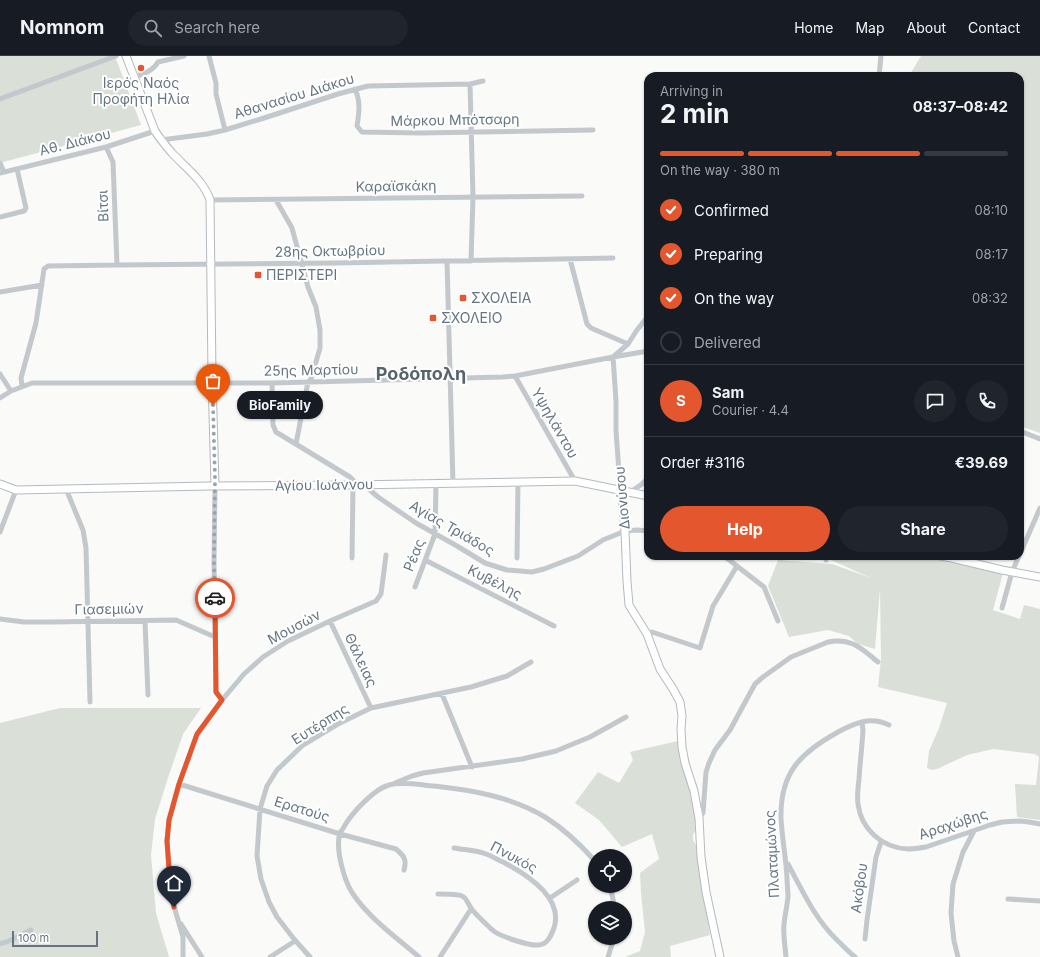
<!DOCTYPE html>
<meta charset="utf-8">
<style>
body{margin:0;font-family:Inter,sans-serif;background:#20242c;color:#f1f3f6;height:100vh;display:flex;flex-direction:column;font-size:15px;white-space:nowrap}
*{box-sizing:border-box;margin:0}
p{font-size:13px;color:#9ea1a6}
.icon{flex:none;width:22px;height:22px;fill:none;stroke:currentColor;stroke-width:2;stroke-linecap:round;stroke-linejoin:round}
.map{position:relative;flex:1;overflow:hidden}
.details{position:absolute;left:644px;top:16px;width:380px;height:488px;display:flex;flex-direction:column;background:#171b24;border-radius:12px;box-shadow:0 1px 3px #0004}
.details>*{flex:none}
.buttons{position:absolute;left:588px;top:793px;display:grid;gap:8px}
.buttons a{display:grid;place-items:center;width:44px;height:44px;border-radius:50%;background:#171b24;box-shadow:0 1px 3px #0004;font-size:20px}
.scale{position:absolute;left:12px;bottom:10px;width:86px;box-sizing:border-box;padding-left:4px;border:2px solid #657683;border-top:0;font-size:11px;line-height:14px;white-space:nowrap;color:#657683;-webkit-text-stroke:3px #fff;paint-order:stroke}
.pin{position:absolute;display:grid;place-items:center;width:34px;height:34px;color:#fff;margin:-41px -17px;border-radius:50% 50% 50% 0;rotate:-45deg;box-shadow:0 0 4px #0007}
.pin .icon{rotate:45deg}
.courier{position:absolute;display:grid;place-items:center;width:40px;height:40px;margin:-20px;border:3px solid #e4572e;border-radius:50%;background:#fff;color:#222;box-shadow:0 1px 5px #0007}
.bubble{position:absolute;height:28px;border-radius:14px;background:#171b24;box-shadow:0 1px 3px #0004;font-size:13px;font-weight:700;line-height:28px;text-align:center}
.head em{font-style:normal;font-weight:700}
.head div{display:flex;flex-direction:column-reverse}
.head{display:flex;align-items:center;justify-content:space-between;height:68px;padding:0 16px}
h1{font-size:26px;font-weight:700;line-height:30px}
.bar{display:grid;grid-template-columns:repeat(4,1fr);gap:6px 4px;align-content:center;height:48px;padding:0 16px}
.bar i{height:5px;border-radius:3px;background:#363941}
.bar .selected{background:#e4572e}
.bar p{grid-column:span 4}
.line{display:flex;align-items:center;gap:10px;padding:0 16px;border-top:1px solid #363941}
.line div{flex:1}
.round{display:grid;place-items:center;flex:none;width:42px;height:42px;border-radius:21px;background:#20242c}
ol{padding:0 16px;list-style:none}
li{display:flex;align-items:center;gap:12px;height:44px}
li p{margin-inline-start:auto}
li .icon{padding:4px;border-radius:50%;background:#e4572e;color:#fff;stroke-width:4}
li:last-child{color:#9ea1a6}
li i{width:22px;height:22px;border:2px solid #363941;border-radius:50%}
.button{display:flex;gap:8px;margin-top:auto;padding:8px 16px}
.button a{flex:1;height:46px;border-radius:24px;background:#e4572e;color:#fff;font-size:16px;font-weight:700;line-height:46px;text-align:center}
.button a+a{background:#20242c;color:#f1f3f6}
header{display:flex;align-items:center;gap:24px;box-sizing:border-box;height:56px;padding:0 20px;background:#171b24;border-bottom:1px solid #363941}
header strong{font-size:19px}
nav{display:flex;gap:22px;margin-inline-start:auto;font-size:14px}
.search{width:280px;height:36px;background:#20242c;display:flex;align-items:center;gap:10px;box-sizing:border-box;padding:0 14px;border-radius:22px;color:#9ea1a6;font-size:15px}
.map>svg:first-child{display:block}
.green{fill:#dadfd7}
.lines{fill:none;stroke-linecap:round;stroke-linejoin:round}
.secondary-casing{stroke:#b3babf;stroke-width:9}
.street{stroke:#c3c8cc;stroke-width:5}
.secondary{stroke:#fff;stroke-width:7}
.done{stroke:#99a4ac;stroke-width:4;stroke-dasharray:0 7.2}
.route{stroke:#e4572e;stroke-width:5}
.poi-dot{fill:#e4572e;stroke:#fff;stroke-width:1.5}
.labels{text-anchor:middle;stroke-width:4;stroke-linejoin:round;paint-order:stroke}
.poi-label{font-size:14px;fill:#657683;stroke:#fff;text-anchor:start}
.street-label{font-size:14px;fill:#657683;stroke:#fff}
.district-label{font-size:18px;font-weight:bold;fill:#57646e;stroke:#fff}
</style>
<header>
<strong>Nomnom</strong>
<div class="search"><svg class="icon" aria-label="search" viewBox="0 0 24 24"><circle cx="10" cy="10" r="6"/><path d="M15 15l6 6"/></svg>Search here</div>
<nav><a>Home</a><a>Map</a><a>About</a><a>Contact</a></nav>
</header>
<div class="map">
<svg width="1040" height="901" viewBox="0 0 1040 901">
<rect width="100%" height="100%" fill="#fafaf8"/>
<path class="green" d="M0,0H115L141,69L0,107Z
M921,0H1040V377L1020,370V20H909Z
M831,500H931L1003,517L993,554L1020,563L1024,549L1040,553V764L1017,761L1015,728L1036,729L1039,701L1035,698L993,693L967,699L937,713L932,714L927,712L929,695L939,672L947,647L878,631L881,603L880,533L875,593L858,588L849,580L828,574L789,581L768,530L778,504L832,508L871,522L831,504Z
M60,652H201L183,678L167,725L155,763L151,799L156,857L169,901H0V667Z
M678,685L679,692L682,709L693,746L697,772L693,779V784L696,789L698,800L710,879L670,890L671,901H625L640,895L645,876L641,837L640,817L659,803L652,778L622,791L599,764L575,747L598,716L619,727L633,704L630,696Z"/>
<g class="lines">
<defs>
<path id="secondary" d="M126,0L155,75C160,83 166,90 172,97C186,112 204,125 210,144L212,321L215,430
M0,428L16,434L209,430L353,429L575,425L648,440
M623,436L622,439L625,475L627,525L629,549L647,578L660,613L673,633L680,646L682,660L681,673L682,691L685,707L694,735L699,762L701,801L706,836L720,901
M941,500L952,502L1002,514L1040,521"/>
</defs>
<use href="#secondary" class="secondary-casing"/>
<path class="street" d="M209,0L216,27V38L225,74
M879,20L881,0
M134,21C143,18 153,15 158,6L184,0
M470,28L473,141L471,205
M355,33C361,46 359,57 357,70L362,76L420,77L593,74
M0,43L116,0
M161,84L207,78L225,74L264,62L338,38L368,30L470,28L483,25
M106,91L113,106L117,209
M0,107L4,116
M0,117L106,91L155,75
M210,144L582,140
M276,144L292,172L308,231L316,251L320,274V292L311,323L308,326L307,331L296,388
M0,161L24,155L26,152L17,113
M570,203L587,268L591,272L628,288
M447,205L453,428
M0,236L42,229
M0,318L11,335
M515,320L575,425
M272,327L273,369L276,376L350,421L358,429
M22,330L21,322L36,267L44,213L48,210L117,209L336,207L613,202
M0,342L11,335L32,327H272L503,321L515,320L613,301L648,295
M1020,375L1040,383
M364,429L378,441L416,467L457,490L485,507L507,514L532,516L544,513L578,500L603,484L625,475L637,474L648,475
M215,430L214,506L216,636L222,644
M66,433L83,474L86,492L90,646
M623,436L619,419L618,402L616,375V345L613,301L628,288L637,274L648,260
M629,437L642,428L648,422
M0,476L16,434
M1020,498L1040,452
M724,500L764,531L778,565
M352,502L353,429
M517,502L518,426
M425,504L554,570
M826,504V500
M415,531L435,478L436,428
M1002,552L1012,516L1019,500
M0,563L24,566H53L176,564L215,581
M145,565L148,639
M330,565L371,652
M647,578L652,576L700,592L713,550L737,510
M442,638L472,711
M862,666L863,674C862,691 860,707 859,723C858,731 857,740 858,748C861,773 882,792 908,793C914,793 920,792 926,791L990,769L1002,766L1020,765L1029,766L1040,768
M395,727L412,720L423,717L522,703L556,695L590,681L626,661
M179,728L340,778L396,793C404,800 407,803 404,814
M699,762L703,757L706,716L709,707L715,694L730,674L755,628L763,621L791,601L828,586C851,581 862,593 878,606
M788,808C802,834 815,863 837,884C843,890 849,896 855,901
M610,830L615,852
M438,838C443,838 458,838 462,840C467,842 468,848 471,852C474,857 491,873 495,876C503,881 529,890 538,889C547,889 551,880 554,872C564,841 526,818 503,806C498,804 492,800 486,798C476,794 464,794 454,792
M550,842L577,824
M1008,843L1040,845
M181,868L202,901
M865,883L867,864L876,801L881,786
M0,888L9,885L31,874
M183,901V881L171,840L167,785L169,764L179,728L197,679L222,644L244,618L263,601L288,585L330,565L376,545L381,538L386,499
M270,901L295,885
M310,901L294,883L277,861L269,846L261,823L257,800L260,753L267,730L277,714L303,689L338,668L371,652L471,631L507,620L531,606
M419,901C396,881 370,863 353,838C344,825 335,792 340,777C341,775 344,772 345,769C353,756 374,733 389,729C402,725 421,729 434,730C472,734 512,741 545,761C564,773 580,788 595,805
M440,901L471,853
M608,901L614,882
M786,901C785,890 783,878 784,868C785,859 787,850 788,841C788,835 787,828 787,822C786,802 782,782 781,762C780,717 800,697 838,676C855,667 870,660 889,669
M958,901L954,885L951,857L953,828L963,796L974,775"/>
<use href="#secondary" class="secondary"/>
</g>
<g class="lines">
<path class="done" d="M213,349L215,423L214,506L215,542"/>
<path class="route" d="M174,851L171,840L167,785L169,764L179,728L197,678L222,644L216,636L215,542"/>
</g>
<g class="poi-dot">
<circle cx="141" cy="12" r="4"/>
<rect x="254" y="215" width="8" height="8" rx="2"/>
<rect x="459" y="238" width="8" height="8" rx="2"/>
<rect x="429" y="258" width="8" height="8" rx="2"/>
</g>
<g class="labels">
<g class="poi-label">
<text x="141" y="32" text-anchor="middle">Ιερός Ναός<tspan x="141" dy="16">Προφήτη Ηλία</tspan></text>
<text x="266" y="224">ΠΕΡΙΣΤΕΡΙ</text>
<text x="471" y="247">ΣΧΟΛΕΙΑ</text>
<text x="441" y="267">ΣΧΟΛΕΙΟ</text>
</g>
<g class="street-label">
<text transform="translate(294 40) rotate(-17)" y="5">Αθανασίου Διάκου</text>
<text transform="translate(455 64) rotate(-1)" y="5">Μάρκου Μπότσαρη</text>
<text transform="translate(75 86) rotate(-14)" y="5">Αθ. Διάκου</text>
<text transform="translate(396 130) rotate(-1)" y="5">Καραϊσκάκη</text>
<text transform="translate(103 150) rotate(-92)" y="5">Βίτσι</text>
<text transform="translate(330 195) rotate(-1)" y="5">28ης Οκτωβρίου</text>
<text transform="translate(311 314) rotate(-1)" y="5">25ης Μαρτίου</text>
<text transform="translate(555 367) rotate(60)" y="5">Υψηλάντου</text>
<text transform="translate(324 429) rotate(-1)" y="5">Αγίου Ιωάννου</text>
<text transform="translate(622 442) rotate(-95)" y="5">Διονύσου</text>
<text transform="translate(452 472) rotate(30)" y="5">Αγίας Τριάδος</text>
<text transform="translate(414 499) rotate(-68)" y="5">Ρέας</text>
<text transform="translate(495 526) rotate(27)" y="5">Κυβέλης</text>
<text transform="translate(109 553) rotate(-1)" y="5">Γιασεμιών</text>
<text transform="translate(294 571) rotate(-28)" y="5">Μουσών</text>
<text transform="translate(361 604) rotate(65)" y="5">Θάλειας</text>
<text transform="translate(320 668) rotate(-32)" y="5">Ευτέρπης</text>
<text transform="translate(302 753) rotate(17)" y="5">Ερατούς</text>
<text transform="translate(953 768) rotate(-18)" y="5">Αραχώβης</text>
<text transform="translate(772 798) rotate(-93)" y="5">Πλαταμώνος</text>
<text transform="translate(514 801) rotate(28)" y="5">Πνυκός</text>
<text transform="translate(859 832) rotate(-82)" y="5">Ακόβου</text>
</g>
<g class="district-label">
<text x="421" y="324">Ροδόπολη</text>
</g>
</g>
</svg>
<div class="buttons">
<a><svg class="icon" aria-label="locate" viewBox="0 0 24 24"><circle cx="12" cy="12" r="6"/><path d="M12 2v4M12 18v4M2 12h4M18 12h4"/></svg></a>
<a><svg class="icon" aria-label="layers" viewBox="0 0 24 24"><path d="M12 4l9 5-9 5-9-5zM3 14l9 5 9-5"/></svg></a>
</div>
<div class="scale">100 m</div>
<div class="pin" style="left:213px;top:349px;background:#ea580c"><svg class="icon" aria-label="bag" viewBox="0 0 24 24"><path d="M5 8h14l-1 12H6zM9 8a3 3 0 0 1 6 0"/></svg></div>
<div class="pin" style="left:174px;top:851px;background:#1f2937"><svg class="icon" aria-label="home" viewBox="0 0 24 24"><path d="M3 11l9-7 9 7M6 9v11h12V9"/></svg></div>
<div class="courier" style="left:215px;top:542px"><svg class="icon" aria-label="car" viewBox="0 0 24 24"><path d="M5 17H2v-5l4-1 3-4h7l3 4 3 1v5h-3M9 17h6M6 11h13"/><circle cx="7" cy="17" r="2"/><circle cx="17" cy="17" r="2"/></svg></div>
<div class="bubble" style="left:237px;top:335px;width:86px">BioFamily</div>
<section class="details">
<div class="head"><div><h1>2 min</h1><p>Arriving in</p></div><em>08:37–08:42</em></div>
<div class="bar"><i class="selected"></i><i class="selected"></i><i class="selected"></i><i></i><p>On the way · 380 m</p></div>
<ol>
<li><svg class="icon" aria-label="check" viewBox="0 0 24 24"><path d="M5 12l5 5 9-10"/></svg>Confirmed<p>08:10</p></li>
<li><svg class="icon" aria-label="check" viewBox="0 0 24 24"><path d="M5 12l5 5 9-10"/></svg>Preparing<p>08:17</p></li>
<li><svg class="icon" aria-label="check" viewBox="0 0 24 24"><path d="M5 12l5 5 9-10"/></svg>On the way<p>08:32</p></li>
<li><i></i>Delivered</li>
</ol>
<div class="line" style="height:72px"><b class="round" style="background:#e4572e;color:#fff">S</b><div><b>Sam</b><p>Courier · 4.4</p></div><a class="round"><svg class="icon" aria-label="chat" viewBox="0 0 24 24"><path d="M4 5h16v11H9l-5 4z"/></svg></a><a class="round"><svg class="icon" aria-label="phone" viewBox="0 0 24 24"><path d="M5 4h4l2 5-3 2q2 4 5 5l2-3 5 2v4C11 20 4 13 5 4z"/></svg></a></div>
<div class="line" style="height:52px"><div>Order #3116</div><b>€39.69</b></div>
<div class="button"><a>Help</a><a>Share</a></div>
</section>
</div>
